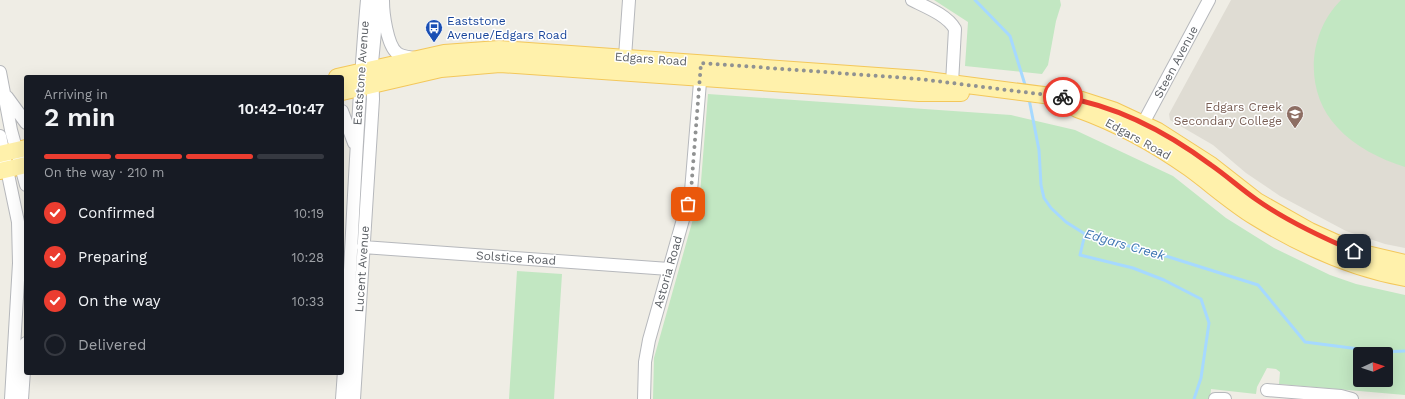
<!DOCTYPE html>
<meta charset="utf-8">
<style>
body{margin:0;font-family:"Work Sans",sans-serif;background:#20242c;color:#f1f3f6;height:100vh;display:flex;flex-direction:column;font-size:15px;white-space:nowrap}
*{box-sizing:border-box;margin:0}
p{font-size:13px;color:#9ea1a6}
.icon{flex:none;width:22px;height:22px;fill:none;stroke:currentColor;stroke-width:2;stroke-linecap:round;stroke-linejoin:round}
.map{position:relative;flex:1;overflow:hidden}
.drawer{position:absolute;left:24px;top:75px;width:320px;height:300px;display:flex;flex-direction:column;background:#171b24;border-radius:4px;box-shadow:0 4px 16px #0002}
.drawer>*{flex:none}
.needle{width:26px;rotate:87deg}
.tools{position:absolute;left:1353px;top:347px;display:grid;gap:8px}
.tools a{display:grid;place-items:center;width:40px;height:40px;border-radius:4px;background:#171b24;box-shadow:0 4px 16px #0002;font-size:20px}
.pin{position:absolute;display:grid;place-items:center;width:34px;height:34px;color:#fff;margin:-17px;border-radius:8px;box-shadow:0 2px 6px #0006}
.courier{position:absolute;display:grid;place-items:center;width:40px;height:40px;margin:-20px;border:3px solid #eb3d30;border-radius:50%;background:#fff;color:#222;box-shadow:0 1px 5px #0007}
.headline em{font-style:normal;font-weight:600}
.headline div{display:flex;flex-direction:column-reverse}
.headline{display:flex;align-items:center;justify-content:space-between;height:68px;padding:0 20px}
h1{font-size:26px;font-weight:600;line-height:30px}
.bar{display:grid;grid-template-columns:repeat(4,1fr);gap:6px 4px;align-content:center;height:48px;padding:0 20px}
.bar i{height:5px;border-radius:3px;background:#363941}
.bar .selected{background:#eb3d30}
.bar p{grid-column:span 4}
ol{padding:0 20px;list-style:none}
li{display:flex;align-items:center;gap:12px;height:44px}
li p{margin-inline-start:auto}
li .icon{padding:4px;border-radius:50%;background:#eb3d30;color:#fff;stroke-width:4}
li:last-child{color:#9ea1a6}
li i{width:22px;height:22px;border:2px solid #363941;border-radius:50%}
.map>svg:first-child{display:block}
.education{fill:#dfdcd3}
.green{fill:#c2e7c2;fill-rule:evenodd}
.lines{fill:none;stroke-linecap:round;stroke-linejoin:round}
.stream{stroke:#a6d9ff;stroke-width:3}
.minor-casing{stroke:#b6b8bc;stroke-width:14}
.major-casing{stroke:#f3c75b;stroke-width:18}
.minor{stroke:#fff;stroke-width:12}
.major{stroke:#fff1ab;stroke-width:16}
.done{stroke:#909292;stroke-width:4;stroke-dasharray:0 7.2}
.route{stroke:#eb3d30;stroke-width:5}
.labels{text-anchor:middle;stroke-width:3;stroke-linejoin:round;paint-order:stroke}
.transit-label{font-size:12px;fill:#164399;stroke:#fff;text-anchor:start}
.street-label{font-size:12px;fill:#5d6166;stroke:#fff}
.education-label{font-size:12px;fill:#785e54;stroke:#fff;text-anchor:end}
.water-label{font-size:13px;font-style:italic;fill:#4178b3;stroke:#fff}
</style>
<div class="map">
<svg width="1405" height="399" viewBox="0 0 1405 399">
<rect width="100%" height="100%" fill="#efede5"/>
<path class="education" d="M1231,0H1405V248L1385,244L1346,231L1280,196L1246,173L1213,145L1170,120L1169,114Z"/>
<path class="green" d="M934,0H1060L1061,5L1056,21L1048,65L1042,74L965,66L968,22Z
M1341,0H1405V167C1380,159 1355,147 1337,127C1304,92 1307,34 1341,0Z
M708,94L1011,115L1075,130L1173,176L1226,218L1274,248L1330,275L1356,284L1405,295V395L1279,384L1280,372L1276,369L1267,368L1257,387L1256,394L1211,389L1210,399H653L654,358L700,194ZM1360,354H1386V380H1360Z
M517,271L562,274L554,399H509Z"/>
<g class="lines">
<path class="stream" d="M975,0L1010,36L1026,88
M1029,99L1039,150L1041,185L1044,198L1051,208L1066,222L1085,234L1169,257L1258,285L1305,342L1382,352L1405,351
M1085,234L1080,255L1133,268L1164,280L1201,299L1209,323L1201,378L1194,399"/>
<defs>
<path id="minor" d="M912,0C926,7 947,15 955,29L952,83
M383,1C383,13 387,45 397,53C402,57 409,57 415,58
M625,57L629,0
M0,72L11,130L26,185
M7,97L26,123
M342,111L354,143
M1139,131L1209,0
M0,136L18,222L19,263L11,399
M363,247L669,269
M1267,390L1341,396L1352,399
M22,399L26,343
M342,399C352,266 355,133 367,0
M354,399L373,99L372,63L378,0
M644,399L645,362L649,340L691,191L701,70
M1215,399H1225"/>
<path id="major" d="M337,77L444,53L499,49L920,79L1082,100L1113,110L1158,131L1211,165L1257,201L1310,231L1354,251L1405,263
M342,92L441,69L500,64L919,93H961
M1077,109C1116,123 1155,144 1189,168C1211,184 1232,203 1255,217C1302,246 1350,268 1405,278
M0,154L26,148
M0,171L26,165"/>
</defs>
<use href="#minor" class="minor-casing"/>
<use href="#major" class="major-casing"/>
<use href="#minor" class="minor"/>
<use href="#major" class="major"/>
</g>
<g class="lines">
<path class="done" d="M688,204L691,191L701,63L920,79L1063,97"/>
<path class="route" d="M1063,97C1117,106 1168,133 1211,165C1227,176 1241,189 1257,200C1287,221 1321,237 1354,251"/>
</g>
<defs>
<symbol id="bus-pin" viewBox="-11 -11 22 30"><path d="M0 17L-7.5 6A9.5 9.5 0 1 1 7.5 6Z" fill="#1a4fb4" stroke="#fff"/><path d="M-5-6H5V4H4V6H2V4H-2V6H-4V4H-5ZM-3.5-4V0h7V-4ZM-3.5 1.2v1.5H-2V1.2ZM2 1.2v1.5H3.5V1.2Z" fill="#fff"/></symbol>
<symbol id="school-pin" viewBox="-11 -11 22 30"><path d="M0 17L-7.5 6A9.5 9.5 0 1 1 7.5 6Z" fill="#8d6e63" stroke="#fff"/><path d="M0-5L7-2L0 1L-7-2ZM-4 1L0 2.5L4 1V4Q0 6-4 4Z" fill="#fff"/></symbol>
</defs>
<g fill-rule="evenodd">
<use href="#bus-pin" x="424" y="18" width="20" height="27"/>
<use href="#school-pin" x="1285" y="104" width="20" height="27"/>
</g>
<g class="labels">
<g class="transit-label">
<text x="447" y="25">Eaststone<tspan x="447" dy="14">Avenue/Edgars Road</tspan></text>
</g>
<g class="street-label">
<text transform="translate(651 59) rotate(4)" y="4">Edgars Road</text>
<text transform="translate(1176 62) rotate(-62)" y="4">Steen Avenue</text>
<text transform="translate(361 73) rotate(-86)" y="4">Eaststone Avenue</text>
<text transform="translate(1138 139) rotate(29)" y="4">Edgars Road</text>
<text transform="translate(516 258) rotate(4)" y="4">Solstice Road</text>
<text transform="translate(362 269) rotate(-86)" y="4">Lucent Avenue</text>
<text transform="translate(668 272) rotate(-74)" y="4">Astoria Road</text>
</g>
<g class="education-label">
<text x="1282" y="111">Edgars Creek<tspan x="1282" dy="14">Secondary College</tspan></text>
</g>
<g class="water-label">
<text transform="translate(1125 244) rotate(16)" y="5">Edgars Creek</text>
</g>
</g>
</svg>
<div class="tools">
<a><svg class="needle" viewBox="-14 -14 28 28"><path d="M0-13l5 13h-10z" fill="#e53935"/><path d="M0 13l5-13h-10z" fill="#9ea1a6"/></svg></a>
</div>
<div class="pin" style="left:688px;top:204px;background:#ea580c"><svg class="icon" aria-label="bag" viewBox="0 0 24 24"><path d="M5 8h14l-1 12H6zM9 8a3 3 0 0 1 6 0"/></svg></div>
<div class="pin" style="left:1354px;top:251px;background:#1f2937"><svg class="icon" aria-label="home" viewBox="0 0 24 24"><path d="M3 11l9-7 9 7M6 9v11h12V9"/></svg></div>
<div class="courier" style="left:1063px;top:97px"><svg class="icon" aria-label="bike" viewBox="0 0 24 24"><circle cx="6" cy="16" r="4"/><circle cx="18" cy="16" r="4"/><path d="M6 16l4-8h5l3 8M10 8l3 8H6M13 5h3"/></svg></div>
<section class="drawer">
<div class="headline"><div><h1>2 min</h1><p>Arriving in</p></div><em>10:42–10:47</em></div>
<div class="bar"><i class="selected"></i><i class="selected"></i><i class="selected"></i><i></i><p>On the way · 210 m</p></div>
<ol>
<li><svg class="icon" aria-label="check" viewBox="0 0 24 24"><path d="M5 12l5 5 9-10"/></svg>Confirmed<p>10:19</p></li>
<li><svg class="icon" aria-label="check" viewBox="0 0 24 24"><path d="M5 12l5 5 9-10"/></svg>Preparing<p>10:28</p></li>
<li><svg class="icon" aria-label="check" viewBox="0 0 24 24"><path d="M5 12l5 5 9-10"/></svg>On the way<p>10:33</p></li>
<li><i></i>Delivered</li>
</ol>
</section>
</div>
